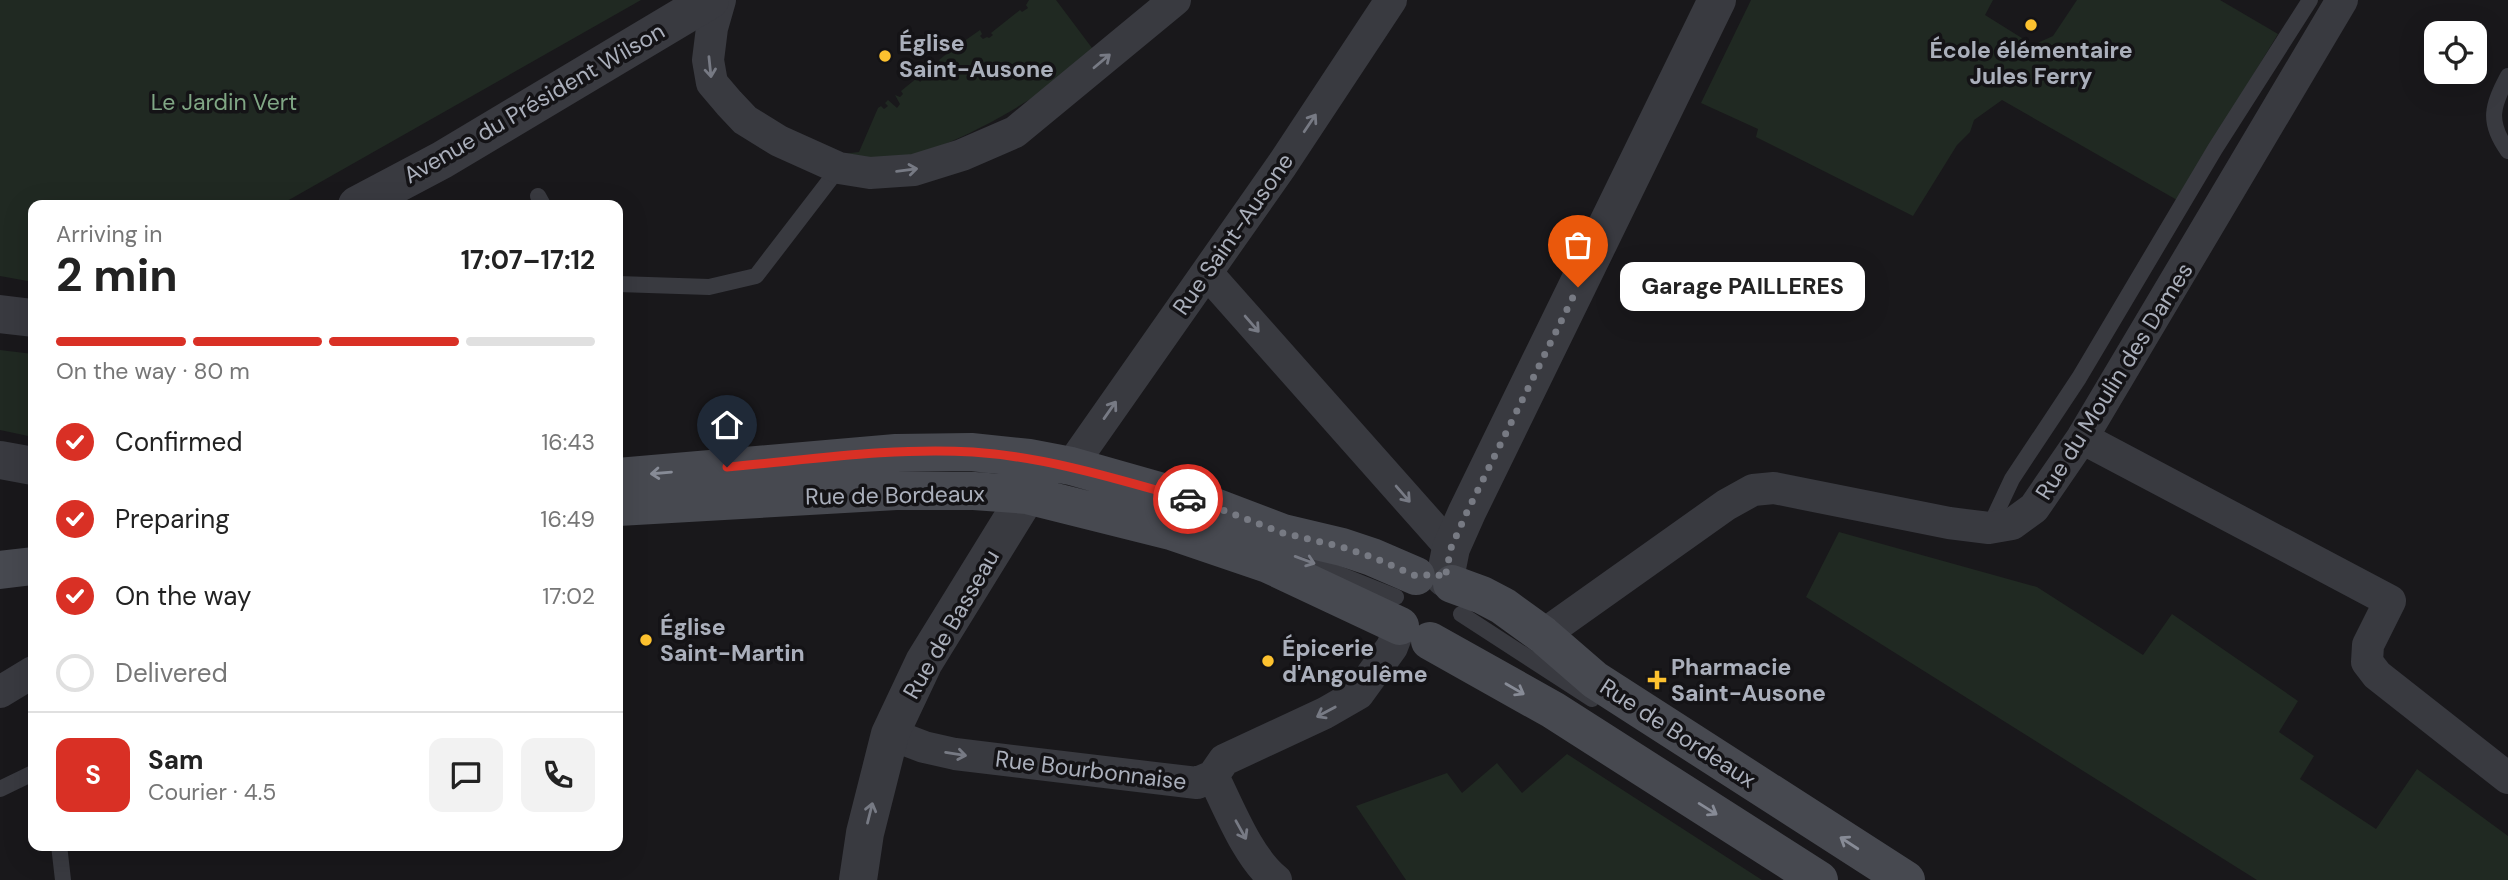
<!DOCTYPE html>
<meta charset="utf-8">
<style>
body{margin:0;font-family:"DM Sans",sans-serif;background:#f2f2f2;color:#222;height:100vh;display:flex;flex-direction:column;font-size:26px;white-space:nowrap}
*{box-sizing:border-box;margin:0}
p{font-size:23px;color:#767676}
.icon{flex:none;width:38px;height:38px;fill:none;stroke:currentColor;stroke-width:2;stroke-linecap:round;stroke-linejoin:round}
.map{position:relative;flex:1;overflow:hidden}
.details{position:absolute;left:28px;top:200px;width:595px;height:651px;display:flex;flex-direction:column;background:#fff;border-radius:14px;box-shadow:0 7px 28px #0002}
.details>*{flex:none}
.tools{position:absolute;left:2424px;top:21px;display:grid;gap:14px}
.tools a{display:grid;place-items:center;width:63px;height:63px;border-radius:14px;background:#fff;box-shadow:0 7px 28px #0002;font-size:35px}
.pin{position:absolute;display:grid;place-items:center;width:60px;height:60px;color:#fff;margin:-72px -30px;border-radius:50% 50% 50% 0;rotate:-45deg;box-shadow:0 0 7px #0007}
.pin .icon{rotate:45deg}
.courier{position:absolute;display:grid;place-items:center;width:70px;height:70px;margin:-35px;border:5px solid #d93025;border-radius:50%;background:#fff;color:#222;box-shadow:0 2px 9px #0007}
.bubble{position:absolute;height:49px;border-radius:14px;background:#fff;box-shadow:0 7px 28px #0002;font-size:23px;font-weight:700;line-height:49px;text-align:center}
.headline em{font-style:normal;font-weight:700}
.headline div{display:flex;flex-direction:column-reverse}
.headline{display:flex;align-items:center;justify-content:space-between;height:119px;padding:0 28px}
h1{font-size:46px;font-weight:700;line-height:52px}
.bar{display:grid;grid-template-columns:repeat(4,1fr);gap:10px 7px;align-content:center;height:84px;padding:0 28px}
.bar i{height:9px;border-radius:5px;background:#e0e0e0}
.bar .active{background:#d93025}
.bar p{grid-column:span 4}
.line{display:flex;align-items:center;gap:18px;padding:0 28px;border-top:2px solid #e0e0e0}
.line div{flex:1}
.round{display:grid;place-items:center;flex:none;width:74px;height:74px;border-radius:14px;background:#f2f2f2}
ol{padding:0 28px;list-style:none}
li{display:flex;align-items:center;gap:21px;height:77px}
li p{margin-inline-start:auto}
li .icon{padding:7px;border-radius:50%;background:#d93025;color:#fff;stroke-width:4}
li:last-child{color:#767676}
li i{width:38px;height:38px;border:4px solid #e0e0e0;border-radius:50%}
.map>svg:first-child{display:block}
.green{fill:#202922}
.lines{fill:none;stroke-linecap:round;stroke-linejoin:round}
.service{stroke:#393a40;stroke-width:16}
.minor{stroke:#393a40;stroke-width:32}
.tertiary{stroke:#393a40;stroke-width:38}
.secondary{stroke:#474950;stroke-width:38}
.oneway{stroke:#777a84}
.oneway2{stroke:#878b96}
.done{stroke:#777a83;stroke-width:7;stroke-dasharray:0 12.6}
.route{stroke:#d93025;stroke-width:9}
.poi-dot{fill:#fdc22f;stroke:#141316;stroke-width:2.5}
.labels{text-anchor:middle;stroke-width:7;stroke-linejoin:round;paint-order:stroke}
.poi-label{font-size:23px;font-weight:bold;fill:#aaafbb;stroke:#141316;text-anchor:start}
.park-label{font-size:23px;fill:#80a785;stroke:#141316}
.street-label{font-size:23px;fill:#aaafbb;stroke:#141316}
</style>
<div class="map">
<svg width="2508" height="880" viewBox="0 0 2508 880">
<rect width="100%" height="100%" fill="#19181b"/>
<path class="green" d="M0,0H641L280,205H33V282L0,276Z
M1029,0H1056L1095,52C1046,95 938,160 873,163C863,164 851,157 842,154L859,152L878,108L881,106L884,109L888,106L885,103L888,100L897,108L900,104L895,95L900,97L903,94L901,91L917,78L920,82L923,79L920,75L935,63L939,67L942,64L939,60L955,47L959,51L963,48L960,44L980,30L982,34L980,36L983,39L987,37L989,38L993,35L991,33L1020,10L1022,12L1028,8L1026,5Z
M1751,0H1993L1985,15L2033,45L2053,36L2077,0H2220L2278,34L2177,200L2002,100L1974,120L1970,132L1957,145L1913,216L1756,137L1758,129L1701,103Z
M0,350L33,354V437L0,430Z
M1839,532L2037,587L2143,655L2172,614L2298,701L2279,732L2314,756L2300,779L2376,829L2417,769L2508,836V880H2257L1806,597Z
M1567,754L1762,880H1406L1356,806L1447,773L1462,793L1497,763L1522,793Z"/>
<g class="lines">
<path class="service" d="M2508,76C2492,106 2487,122 2508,151
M538,196L543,205
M618,284L709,287L756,276L839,168
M1989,528L2012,479L2079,378L2215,149L2310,0
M1286,553L1396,597
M1461,614L1592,699
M0,789L33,773
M59,845L63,880"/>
<path class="minor" d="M720,0L712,28L708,60L712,83L729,103L745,120L779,141L839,168L870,173L914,170L962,155L1015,132L1175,0
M1207,273L1451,548
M2082,438L2390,601L2368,645L2367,662L2377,675L2508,778
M1071,466L1282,165L1391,0
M1543,635L1726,505L1753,490L1774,488L1949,523L1989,528L2012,524L2034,508L2082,438L2342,0
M0,692L33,672
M890,734L924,747L955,754L1197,783L1213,776L1224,760L1325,713L1358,694L1392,647L1400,626
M1213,776C1229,808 1248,858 1276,880"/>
<path class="tertiary" d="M357,205L442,160L710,0
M0,314L33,318
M0,460L33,466
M1445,578L1451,548L1467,512L1717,0
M858,880L865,833L890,734L924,662L1027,495"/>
<path class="secondary" d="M618,477L896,453L971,452L1029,458L1071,466L1212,506L1283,533L1342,547L1372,557L1416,576
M618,507L896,491H974L1027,495L1171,531L1268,564L1400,626
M0,570L33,566
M1452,584L1482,595L1503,606L1543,635L1595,680L1906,880
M1430,641L1553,710L1819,880"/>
</g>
<defs><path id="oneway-shaft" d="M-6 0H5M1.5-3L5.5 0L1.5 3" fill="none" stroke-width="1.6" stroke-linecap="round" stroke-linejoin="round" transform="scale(1.75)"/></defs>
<g class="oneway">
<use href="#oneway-shaft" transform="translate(1102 61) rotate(-40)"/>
<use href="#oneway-shaft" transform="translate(710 67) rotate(84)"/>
<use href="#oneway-shaft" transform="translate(1310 123) rotate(-56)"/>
<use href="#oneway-shaft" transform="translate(907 170) rotate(-7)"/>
<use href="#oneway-shaft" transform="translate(1252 324) rotate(49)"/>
<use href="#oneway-shaft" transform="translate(1110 410) rotate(-55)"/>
<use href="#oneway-shaft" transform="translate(1403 494) rotate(49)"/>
<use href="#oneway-shaft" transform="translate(1305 560) rotate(20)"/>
<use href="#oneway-shaft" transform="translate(1326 712) rotate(152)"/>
<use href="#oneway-shaft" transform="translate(956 754) rotate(9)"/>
<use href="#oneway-shaft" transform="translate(870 813) rotate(-76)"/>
<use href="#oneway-shaft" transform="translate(1241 830) rotate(61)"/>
</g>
<g class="oneway2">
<use href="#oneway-shaft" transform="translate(661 473) rotate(175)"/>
<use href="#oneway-shaft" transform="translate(1515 689) rotate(30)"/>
<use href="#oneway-shaft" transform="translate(1708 809) rotate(32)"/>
<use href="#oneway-shaft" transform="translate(1849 843) rotate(-147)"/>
</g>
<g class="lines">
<path class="done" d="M1188,499L1212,506L1283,533L1342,547L1372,557L1416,576L1436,574L1445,578L1451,548L1467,512L1578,287"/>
<path class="route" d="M727,467C808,460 892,447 973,452C1047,457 1117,479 1188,499"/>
</g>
<g class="poi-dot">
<circle cx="2031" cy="25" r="7"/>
<circle cx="885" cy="56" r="7"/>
<circle cx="646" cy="640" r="7"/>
<circle cx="1268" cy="661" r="7"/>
<path d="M1653.5 669.5h7v7h7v7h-7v7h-7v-7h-7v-7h7z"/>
</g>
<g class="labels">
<g class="poi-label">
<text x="899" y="51">Église<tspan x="899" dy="26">Saint-Ausone</tspan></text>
<text x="2031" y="58" text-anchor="middle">École élémentaire<tspan x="2031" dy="26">Jules Ferry</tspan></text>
<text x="660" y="635">Église<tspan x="660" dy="26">Saint-Martin</tspan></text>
<text x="1282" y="656">Épicerie<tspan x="1282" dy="26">d'Angoulême</tspan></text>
<text x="1671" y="675">Pharmacie<tspan x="1671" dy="26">Saint-Ausone</tspan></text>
</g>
<g class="park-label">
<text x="224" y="110">Le Jardin Vert</text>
</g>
<g class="street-label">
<text transform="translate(534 103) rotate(-30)" y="8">Avenue du Président Wilson</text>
<text transform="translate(1233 234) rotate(-55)" y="8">Rue Saint-Ausone</text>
<text transform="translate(2114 381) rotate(-58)" y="8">Rue du Moulin des Dames</text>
<text transform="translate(895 495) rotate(-1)" y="8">Rue de Bordeaux</text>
<text transform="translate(951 624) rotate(-60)" y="8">Rue de Basseau</text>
<text transform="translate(1678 733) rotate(33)" y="8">Rue de Bordeaux</text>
<text transform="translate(1091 770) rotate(7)" y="8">Rue Bourbonnaise</text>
</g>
</g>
</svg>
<div class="tools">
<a><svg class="icon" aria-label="locate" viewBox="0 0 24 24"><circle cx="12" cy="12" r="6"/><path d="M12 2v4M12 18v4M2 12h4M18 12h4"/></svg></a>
</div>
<div class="pin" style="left:1578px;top:287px;background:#ea580c"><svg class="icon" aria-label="bag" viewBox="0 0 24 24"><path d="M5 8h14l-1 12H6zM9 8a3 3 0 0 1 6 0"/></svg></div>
<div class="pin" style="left:727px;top:467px;background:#1f2937"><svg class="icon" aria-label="home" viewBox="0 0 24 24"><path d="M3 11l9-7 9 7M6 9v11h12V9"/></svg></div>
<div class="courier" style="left:1188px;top:499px"><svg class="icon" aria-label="car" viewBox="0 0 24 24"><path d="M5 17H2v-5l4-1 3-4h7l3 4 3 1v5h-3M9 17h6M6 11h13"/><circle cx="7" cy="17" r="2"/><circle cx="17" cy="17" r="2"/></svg></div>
<div class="bubble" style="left:1620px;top:262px;width:245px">Garage PAILLERES</div>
<section class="details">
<div class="headline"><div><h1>2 min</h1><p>Arriving in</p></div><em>17:07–17:12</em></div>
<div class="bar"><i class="active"></i><i class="active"></i><i class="active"></i><i></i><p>On the way · 80 m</p></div>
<ol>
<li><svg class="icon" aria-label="check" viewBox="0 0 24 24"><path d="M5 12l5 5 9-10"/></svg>Confirmed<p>16:43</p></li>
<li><svg class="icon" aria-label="check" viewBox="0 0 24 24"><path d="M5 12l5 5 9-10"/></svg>Preparing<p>16:49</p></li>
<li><svg class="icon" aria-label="check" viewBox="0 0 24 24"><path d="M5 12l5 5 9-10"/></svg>On the way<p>17:02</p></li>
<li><i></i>Delivered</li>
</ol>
<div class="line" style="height:126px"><b class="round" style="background:#d93025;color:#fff">S</b><div><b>Sam</b><p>Courier · 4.5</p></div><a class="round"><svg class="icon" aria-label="chat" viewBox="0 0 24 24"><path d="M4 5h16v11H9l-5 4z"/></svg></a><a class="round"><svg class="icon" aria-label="phone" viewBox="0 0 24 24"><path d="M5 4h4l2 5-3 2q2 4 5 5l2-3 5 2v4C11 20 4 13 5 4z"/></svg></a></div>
</section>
</div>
